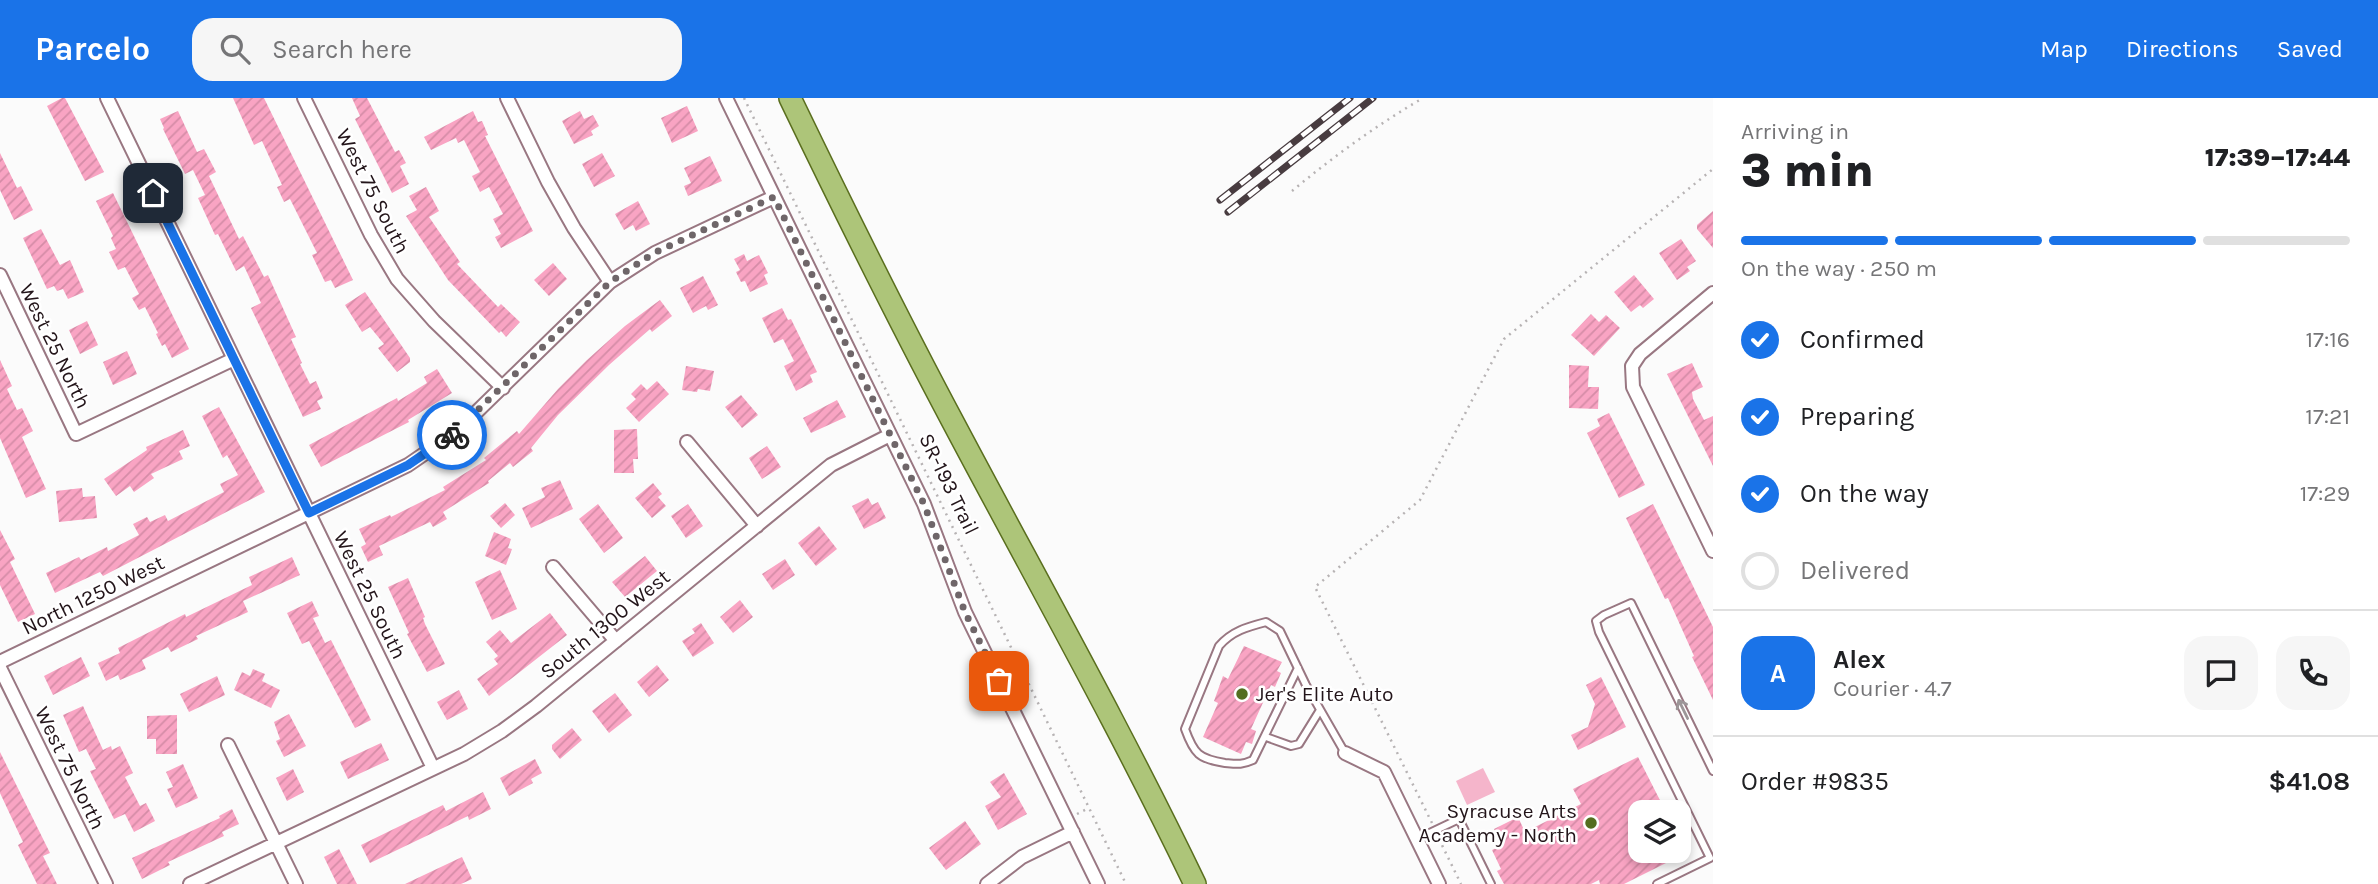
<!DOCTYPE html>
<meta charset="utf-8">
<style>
body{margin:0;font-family:Karla,sans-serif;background:#f6f6f6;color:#202124;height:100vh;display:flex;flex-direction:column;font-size:26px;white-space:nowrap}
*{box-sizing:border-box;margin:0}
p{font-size:23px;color:#757577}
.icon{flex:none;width:38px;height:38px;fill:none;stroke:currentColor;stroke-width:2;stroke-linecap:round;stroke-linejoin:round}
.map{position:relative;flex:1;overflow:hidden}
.sheet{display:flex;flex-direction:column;background:#fff;width:665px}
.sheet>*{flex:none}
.tools{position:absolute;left:1628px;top:702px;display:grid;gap:14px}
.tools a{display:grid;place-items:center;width:63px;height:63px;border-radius:14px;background:#fff;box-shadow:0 4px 10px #0003;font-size:35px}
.pin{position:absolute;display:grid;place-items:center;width:60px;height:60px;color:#fff;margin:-30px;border-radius:14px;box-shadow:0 4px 10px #0006}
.courier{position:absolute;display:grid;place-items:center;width:70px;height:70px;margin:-35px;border:5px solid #1a73e8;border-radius:50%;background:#fff;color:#222;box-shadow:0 2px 9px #0007}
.head em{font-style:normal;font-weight:800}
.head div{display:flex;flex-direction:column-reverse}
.head{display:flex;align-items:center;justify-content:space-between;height:119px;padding:0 28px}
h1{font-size:46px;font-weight:800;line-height:52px}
.bar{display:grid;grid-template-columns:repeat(4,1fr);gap:10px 7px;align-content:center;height:84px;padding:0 28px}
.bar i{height:9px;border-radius:5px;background:#e0e0e0}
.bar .active{background:#1a73e8}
.bar p{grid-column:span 4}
.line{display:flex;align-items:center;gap:18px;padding:0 28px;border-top:2px solid #e0e0e0}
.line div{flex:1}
.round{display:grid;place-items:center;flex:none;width:74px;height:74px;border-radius:21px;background:#f6f6f6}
ol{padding:0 28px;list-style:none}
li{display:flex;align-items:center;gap:21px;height:77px}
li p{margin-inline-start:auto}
li .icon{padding:7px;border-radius:50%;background:#1a73e8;color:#fff;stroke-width:4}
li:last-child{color:#757577}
li i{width:38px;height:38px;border:4px solid #e0e0e0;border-radius:50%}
header{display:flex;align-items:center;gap:42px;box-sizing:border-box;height:98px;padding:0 35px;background:#1a73e8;color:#fff}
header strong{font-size:33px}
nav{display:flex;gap:38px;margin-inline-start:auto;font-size:24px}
.search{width:490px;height:63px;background:#f6f6f6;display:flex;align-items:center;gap:18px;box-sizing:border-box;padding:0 24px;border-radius:21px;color:#757577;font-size:26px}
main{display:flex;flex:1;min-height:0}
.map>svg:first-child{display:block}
.park{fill:#f5b5cb}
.building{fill:url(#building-hatch)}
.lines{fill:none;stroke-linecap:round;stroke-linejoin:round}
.lane-casing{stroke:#997782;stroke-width:10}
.street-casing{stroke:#997782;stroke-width:16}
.primary-casing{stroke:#5a6e1e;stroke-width:24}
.path{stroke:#b7b3b4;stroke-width:2.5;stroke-dasharray:2 5;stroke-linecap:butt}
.lane{stroke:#fff;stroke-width:6}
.street{stroke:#fff;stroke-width:12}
.primary{stroke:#adc579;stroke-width:21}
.rail-casing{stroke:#483c40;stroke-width:7}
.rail{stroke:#fff;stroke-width:4.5;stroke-dasharray:13;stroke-linecap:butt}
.oneway{stroke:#9c9698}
.done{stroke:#6f6669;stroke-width:7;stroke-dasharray:0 12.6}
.route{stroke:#1a73e8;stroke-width:9}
.poi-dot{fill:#546e20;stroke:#fff;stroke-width:2.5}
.labels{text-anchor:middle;stroke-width:5;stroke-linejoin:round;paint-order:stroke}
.street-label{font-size:21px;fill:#23151a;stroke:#fff}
.poi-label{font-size:21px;fill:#23151a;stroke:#fff;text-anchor:start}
</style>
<header>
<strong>Parcelo</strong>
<div class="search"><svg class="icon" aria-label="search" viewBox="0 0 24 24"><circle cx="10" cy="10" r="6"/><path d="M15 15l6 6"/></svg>Search here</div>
<nav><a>Map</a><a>Directions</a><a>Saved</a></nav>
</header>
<main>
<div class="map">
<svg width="1713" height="786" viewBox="0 0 1713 786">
<defs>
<pattern id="building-hatch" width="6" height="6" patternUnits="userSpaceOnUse" patternTransform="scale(1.75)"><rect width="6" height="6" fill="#f9a4c3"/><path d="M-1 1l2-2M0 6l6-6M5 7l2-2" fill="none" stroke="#d58ca7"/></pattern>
</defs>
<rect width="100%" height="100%" fill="#fbfbfb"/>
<path class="park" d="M1483,670L1495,694L1467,707L1456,683Z"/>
<path class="building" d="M62,0H65L104,74L85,83L47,8Z
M233,0H264L353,182L335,190L331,182L325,184L312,157L317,155L290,101L284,104L277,89L282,87L262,43L254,47Z
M352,0H367L395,54L399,52L406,65L400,68L409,86L392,95L355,21L360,18Z
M687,8L698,33L672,45L661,20Z
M178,13L197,54L204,51L216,74L209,78L239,141L243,138L264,179L268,177L296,239L291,241L302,265L300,266L310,286L316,283L323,300L317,303L321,311L303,319L251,210L261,205L244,168L236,173L218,136L215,137L198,100L205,97L193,72L185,76L163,31L164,30L160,21Z
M473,13L478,24L482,23L488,37L485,38L533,133L501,150L495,139L501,136L493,121L503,116L489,89L480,94L472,78L480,74L464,42L458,45L456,40L431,52L424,39Z
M580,13L584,21L593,17L599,28L591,33L593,37L574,46L562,23Z
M0,55L17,90L21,88L33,112L14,122L0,92Z
M602,55L615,78L594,89L582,66Z
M710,58L722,83L688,98L684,88L691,85L684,70Z
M426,89L439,113L429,119L460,164L457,166L498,209L501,206L520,224L506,239L501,233L499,235L448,182L406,118L417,112L409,98Z
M113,95L189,251L172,260L165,246L162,248L156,236L158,235L145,209L139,212L132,200L139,196L125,169L118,172L109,154L116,151L111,140L113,138L96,103Z
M638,103L650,126L636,133L633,127L624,132L615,116Z
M1713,113V150L1697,131V127Z
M41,131L60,167L70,162L84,194L68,201L63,191L57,193L54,188L47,191L23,140Z
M1681,141L1696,163L1687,169L1690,173L1677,182L1659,155Z
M744,156L747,163L759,157L768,175L764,177L768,186L750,194L745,183L741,184L736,174L740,172L734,161Z
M553,165L567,181L549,198L534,182Z
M1634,177L1654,201L1643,210L1640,207L1631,214L1614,194Z
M703,178L718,207L708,212L706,208L693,215L680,190Z
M365,194L410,260V264L397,274L378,250L384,246L370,229L362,234L345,207Z
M660,202L672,218L652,234L650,231L609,267L558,317L531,350L533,353L513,369L510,365L488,383L489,385L443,414L447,421L433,429L430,424L379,448L383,457L368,464L361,449L366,446L359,431L390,417L391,419L445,392L443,389L486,362L484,360L517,333L519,336L558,291L587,262L625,228Z
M782,210L788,222L791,221L817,274L810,277L813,284L796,293L784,268L794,263L783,241L774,245L762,220Z
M1591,216L1599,224L1606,217L1620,230L1594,258L1571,237Z
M87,223L98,247L80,256L69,232Z
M127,253L137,276L113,287L103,264Z
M0,262L12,288L7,291L17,312L22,310L33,333L22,339L46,391L26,400L0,340Z
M1692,265L1703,289L1692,294L1693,301L1704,322L1713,318V368L1667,276Z
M1569,267L1589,268L1588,289H1599L1598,311L1569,310Z
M686,268L714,273L710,293L698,291L697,294L682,292Z
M437,271L452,295L408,322L409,324L321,369L309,347L397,300L398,303L427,285L424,279Z
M657,283L669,296L639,324L626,310L636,301L631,296L641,286L647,292Z
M741,297L758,317L742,330L725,309Z
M837,302L846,319L811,335L803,320Z
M219,309L265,394L103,478L100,474L55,495L46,475L79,459L81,462L107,449L108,453L139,437L133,426L147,419L150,424L165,417L168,423L224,394L220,386L238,377L227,357L223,360L202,318Z
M1609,315L1645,387L1619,400L1587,335L1600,328L1597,321Z
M637,331L638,361H633L634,375H614V332Z
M183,332L190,348L179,353L183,361L151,376L154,380L134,394L130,388L116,398L104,381L147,352L146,349Z
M767,348L781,369L762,381L749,360Z
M560,382L573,411L531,430L522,410L545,399L541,390Z
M653,385L662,396L658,399L666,408L652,420L635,400Z
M82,390L83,399L95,398L97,420L59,424L56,393Z
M868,400L872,407L878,404L886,420L864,431L852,408Z
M505,405L515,417L501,430L490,418Z
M598,406L623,440L604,455L579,421Z
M688,406L703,428L686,440L671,418Z
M1653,406L1713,529V602L1692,559L1694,558L1668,500L1665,501L1626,420Z
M819,428L837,451L816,468L798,445Z
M0,432L15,461L10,464L35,516L18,524L0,487Z
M494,434L511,441L508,450L512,451L506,467L485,458Z
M645,458L657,473L625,499L612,484Z
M292,459L300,477L243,503L248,514L196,538L198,541L171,554L168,549L142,562L146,571L120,582L118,577L106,583L98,565L120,555L118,550L185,516L186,519L252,487L249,479Z
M785,461L795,477L773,492L762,476Z
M500,472L517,511L492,522L475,484Z
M408,480L425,519L423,520L425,526L445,566L427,574L407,536L409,535L388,489Z
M740,502L753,519L733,535L720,519Z
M312,503L319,518L313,520L325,545L331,542L371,622L355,630L309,543L302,546L287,515Z
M550,515L567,537L489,598L477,581L498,566L494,561L498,558L486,544L500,532L511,545Z
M701,525L714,545L693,559L682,543L695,535L692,531Z
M1244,548L1282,564L1277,573L1281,575L1275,589L1271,587L1251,631L1256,633L1252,646L1246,644L1241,656L1203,639L1218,605L1214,603L1223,578L1228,581Z
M81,559L90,578L53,597L44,578Z
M657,567L669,582L649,599L637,584Z
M253,571L265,576L262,583L280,592L271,610L234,592L242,574L250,578Z
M217,578L225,597L189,614L180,596Z
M1601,579L1626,629L1578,652L1571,637L1588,629L1595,606L1586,587Z
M459,592L468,611L447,622L437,604Z
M615,595L632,617L609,635L592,613Z
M83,608L103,652L111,648L112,652L120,648L133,675L125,679L140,708L146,705L155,723L134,734L125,716L114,721L90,673L96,671L86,651L79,654L63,617Z
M289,616L306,648L284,659L276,643L280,641L274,624Z
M177,617V656H156V641H147V618Z
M572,630L582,642L560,661L552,651V647Z
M381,645L389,662L348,681L340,664Z
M0,654L50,755L43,758L57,786H37L18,747L23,744L0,695Z
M1638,659L1666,714H1640V752H1664L1670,763L1624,786H1600L1599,782L1591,786H1504L1497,773L1501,771L1492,752L1502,747L1494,731L1518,719L1525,734L1581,706L1573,691Z
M535,661L542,675L531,681L533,685L509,698L500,680Z
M183,666L198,700L176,710L167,691L173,689L166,674Z
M293,671L304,694L287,703L276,680Z
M1004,675L1027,716L998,732L985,708L1001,699L990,684Z
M483,694L491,711L469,722L468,718L370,765L361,747L443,707L446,713Z
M232,711L239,726L222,734L224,738L168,764L170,767L142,781L132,760L220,720L219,718Z
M965,723L981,746L946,772L929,750Z
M339,751L357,786H337L324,759Z
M462,759L472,781L461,786H405Z"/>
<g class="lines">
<defs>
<path id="lane" d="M1298,570L1253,662C1242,667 1237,666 1225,665C1199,661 1194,656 1185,631L1219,548C1232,533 1247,529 1266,524L1280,533L1306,587L1345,655
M1266,639L1291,648L1299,646L1320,612
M1417,741L1459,721L1491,786
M1657,786L1710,760L1599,534L1596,523L1604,517L1631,505L1713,673"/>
<path id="street" d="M107,0L433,670
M304,0L371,137L397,181L434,223L503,290
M507,0L548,84L574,130L610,184
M726,0L924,406L965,514L1098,786
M0,177L76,336L234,261
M1713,195L1640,256L1632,268L1633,289L1713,453
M687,344L757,428
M553,469L616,543
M0,564L408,367L456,334L610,184L655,155L774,99
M0,570L106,786
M228,647L296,786
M1345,655L1384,674L1439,786
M190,786L464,656L502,633L536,608L831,367L890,337
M987,786L1022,759L1073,734"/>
<path id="primary" d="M790,0C843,110 897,219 954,326C1035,479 1120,630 1195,786"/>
</defs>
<use href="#lane" class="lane-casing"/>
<use href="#street" class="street-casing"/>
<use href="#primary" class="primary-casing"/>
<path class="path" d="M744,0L1126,786
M1292,93C1334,58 1377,27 1423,0
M1077,716L1089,710
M1432,725L1315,489L1420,402L1504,241L1713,71
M1439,741L1461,786"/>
<use href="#lane" class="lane"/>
<use href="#street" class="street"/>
<use href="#primary" class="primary"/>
<defs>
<path id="rail" d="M1220,102L1350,0
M1228,114L1373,0"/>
</defs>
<use href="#rail" class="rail-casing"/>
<use href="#rail" class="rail"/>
</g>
<defs><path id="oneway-shaft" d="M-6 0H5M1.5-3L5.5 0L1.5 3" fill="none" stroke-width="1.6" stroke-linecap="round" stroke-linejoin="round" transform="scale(1.75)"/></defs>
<use class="oneway" href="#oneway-shaft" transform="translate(1683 611) rotate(-116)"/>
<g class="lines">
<path class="done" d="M452,337L610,184L654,155L774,99L924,406L965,514L999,583"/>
<path class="route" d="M153,95L309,415L408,367L452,337"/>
</g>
<g class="poi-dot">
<circle cx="1242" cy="596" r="7"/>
<circle cx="1591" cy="725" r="7"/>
</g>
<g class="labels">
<g class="street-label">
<text transform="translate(373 93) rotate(63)" y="7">West 75 South</text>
<text transform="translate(55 248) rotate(64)" y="7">West 25 North</text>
<text transform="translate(949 386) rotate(64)" y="7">SR-193 Trail</text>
<text transform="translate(93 497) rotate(-26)" y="7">North 1250 West</text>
<text transform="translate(370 497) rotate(64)" y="7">West 25 South</text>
<text transform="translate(605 526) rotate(-39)" y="7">South 1300 West</text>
<text transform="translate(70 670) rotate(64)" y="7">West 75 North</text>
</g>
<g class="poi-label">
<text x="1256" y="603">Jer's Elite Auto</text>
<text x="1577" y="720" text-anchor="end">Syracuse Arts<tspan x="1577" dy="24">Academy - North</tspan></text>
</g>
</g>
</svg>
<div class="tools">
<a><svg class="icon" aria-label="layers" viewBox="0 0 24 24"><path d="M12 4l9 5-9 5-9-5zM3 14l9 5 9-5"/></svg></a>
</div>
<div class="pin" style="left:999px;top:583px;background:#ea580c"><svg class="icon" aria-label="bag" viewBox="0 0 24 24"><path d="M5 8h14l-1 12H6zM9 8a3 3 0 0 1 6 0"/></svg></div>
<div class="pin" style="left:153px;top:95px;background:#1f2937"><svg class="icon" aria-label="home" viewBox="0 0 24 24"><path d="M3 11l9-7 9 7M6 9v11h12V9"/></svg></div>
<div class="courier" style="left:452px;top:337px"><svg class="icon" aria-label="bike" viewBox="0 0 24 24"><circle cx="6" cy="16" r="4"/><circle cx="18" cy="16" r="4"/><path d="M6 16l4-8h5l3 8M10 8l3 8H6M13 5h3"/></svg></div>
</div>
<section class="sheet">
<div class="head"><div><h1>3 min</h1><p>Arriving in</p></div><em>17:39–17:44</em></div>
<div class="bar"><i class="active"></i><i class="active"></i><i class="active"></i><i></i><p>On the way · 250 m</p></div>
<ol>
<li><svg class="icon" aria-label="check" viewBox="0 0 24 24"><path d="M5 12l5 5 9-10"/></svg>Confirmed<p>17:16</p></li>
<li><svg class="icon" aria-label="check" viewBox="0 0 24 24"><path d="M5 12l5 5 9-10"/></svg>Preparing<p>17:21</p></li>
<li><svg class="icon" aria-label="check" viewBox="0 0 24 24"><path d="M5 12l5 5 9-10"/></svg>On the way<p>17:29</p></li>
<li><i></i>Delivered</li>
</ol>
<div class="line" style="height:126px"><b class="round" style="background:#1a73e8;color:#fff">A</b><div><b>Alex</b><p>Courier · 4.7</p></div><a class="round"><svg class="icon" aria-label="chat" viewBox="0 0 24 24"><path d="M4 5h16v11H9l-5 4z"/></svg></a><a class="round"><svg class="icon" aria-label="phone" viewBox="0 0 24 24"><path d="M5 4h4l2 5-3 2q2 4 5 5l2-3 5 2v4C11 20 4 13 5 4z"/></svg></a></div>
<div class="line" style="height:91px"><div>Order #9835</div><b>$41.08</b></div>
</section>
</main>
